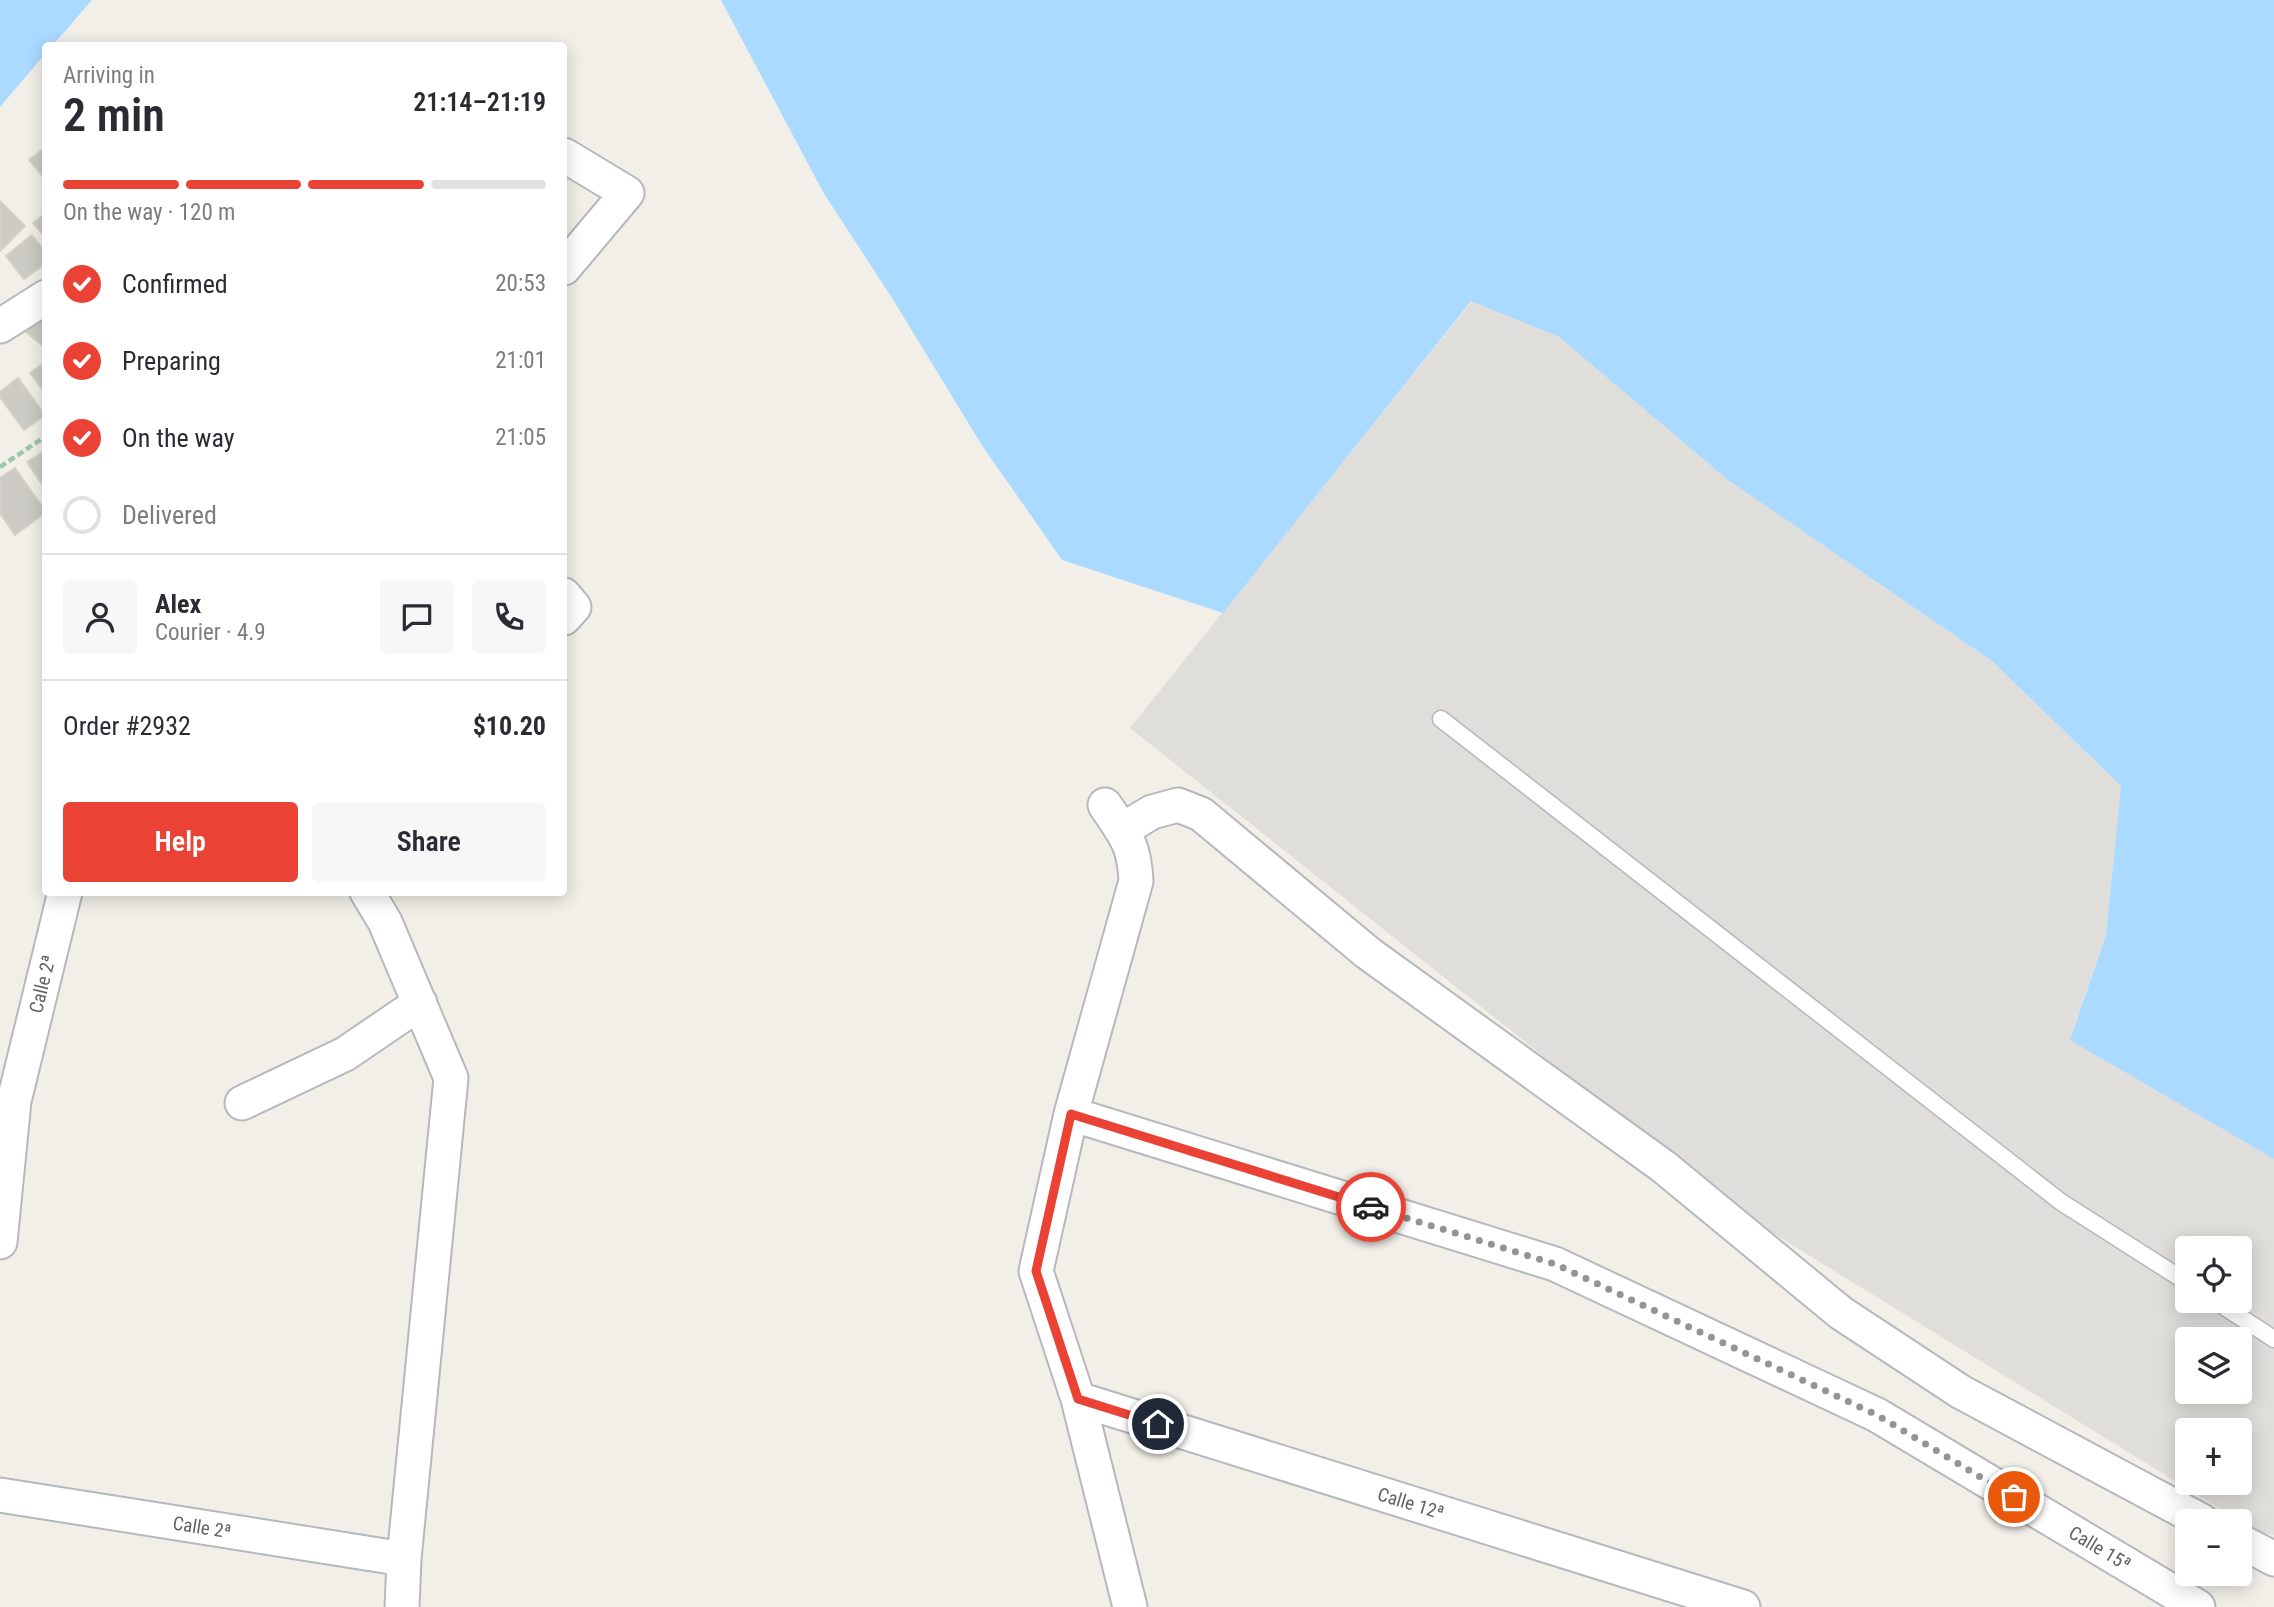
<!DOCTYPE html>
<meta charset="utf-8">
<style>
body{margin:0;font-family:"Roboto Condensed",sans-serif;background:#f7f7f7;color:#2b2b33;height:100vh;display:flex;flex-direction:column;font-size:26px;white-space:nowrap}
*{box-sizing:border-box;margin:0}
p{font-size:23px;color:#7c7c81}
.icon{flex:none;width:38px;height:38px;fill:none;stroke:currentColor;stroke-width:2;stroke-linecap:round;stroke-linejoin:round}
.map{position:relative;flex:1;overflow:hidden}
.side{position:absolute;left:42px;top:42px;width:525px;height:854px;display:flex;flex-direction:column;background:#fff;border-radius:7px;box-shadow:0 4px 18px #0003}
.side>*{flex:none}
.tools{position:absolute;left:2175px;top:1236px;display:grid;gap:14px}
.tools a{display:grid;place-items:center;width:77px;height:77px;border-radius:7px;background:#fff;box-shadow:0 4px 18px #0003;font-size:35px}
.pin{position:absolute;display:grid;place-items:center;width:60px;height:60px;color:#fff;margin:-30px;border:4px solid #fff;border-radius:50%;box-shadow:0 2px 7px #0007}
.courier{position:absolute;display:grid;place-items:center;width:70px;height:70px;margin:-35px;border:5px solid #ea4335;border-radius:50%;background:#fff;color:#222;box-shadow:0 2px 9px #0007}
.summary em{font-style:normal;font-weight:600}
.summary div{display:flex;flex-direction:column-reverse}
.summary{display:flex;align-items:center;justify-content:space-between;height:119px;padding:0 21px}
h1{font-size:46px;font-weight:600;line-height:52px}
.bar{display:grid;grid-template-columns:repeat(4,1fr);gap:10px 7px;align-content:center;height:84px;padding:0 21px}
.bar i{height:9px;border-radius:5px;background:#e1e1e2}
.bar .on{background:#ea4335}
.bar p{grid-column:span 4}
.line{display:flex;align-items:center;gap:18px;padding:0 21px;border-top:2px solid #e1e1e2}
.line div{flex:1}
.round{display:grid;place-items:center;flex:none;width:74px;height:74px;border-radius:7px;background:#f7f7f7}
ol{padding:0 21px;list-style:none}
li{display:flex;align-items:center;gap:21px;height:77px}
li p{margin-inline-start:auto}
li .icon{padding:7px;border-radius:50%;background:#ea4335;color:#fff;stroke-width:4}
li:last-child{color:#7c7c81}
li i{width:38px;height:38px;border:4px solid #e1e1e2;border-radius:50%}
.button{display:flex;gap:14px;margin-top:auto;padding:14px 21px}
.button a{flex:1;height:80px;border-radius:7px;background:#ea4335;color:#fff;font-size:28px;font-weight:600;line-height:80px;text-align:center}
.button a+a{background:#f7f7f7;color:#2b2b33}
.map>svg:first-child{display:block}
.industrial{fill:#e0deda;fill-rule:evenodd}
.water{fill:#aadaff}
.building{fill:#cccac5;stroke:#d6d1c6;stroke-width:2}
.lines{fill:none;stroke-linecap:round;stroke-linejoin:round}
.lane-casing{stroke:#b5b8bc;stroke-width:19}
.street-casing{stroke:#b5b8bc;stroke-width:37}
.path{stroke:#9cc7a9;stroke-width:4.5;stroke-dasharray:7 3.5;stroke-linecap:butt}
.lane{stroke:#fff;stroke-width:16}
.street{stroke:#fff;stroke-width:33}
.done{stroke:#929495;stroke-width:7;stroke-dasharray:0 12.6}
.route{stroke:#ea4335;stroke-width:9}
.labels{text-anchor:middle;stroke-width:6;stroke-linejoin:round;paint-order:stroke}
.street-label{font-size:19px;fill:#5f6368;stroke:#fff}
</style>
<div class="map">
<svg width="2274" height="1607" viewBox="0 0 2274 1607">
<rect width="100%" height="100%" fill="#f1efe8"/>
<path class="industrial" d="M1472,301L1559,337L1728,480L1992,661L2121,786L2106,935L2070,1039L2274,1159V1535L2256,1531L1742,1214L1130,728ZM2188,1248H2240V1300H2188ZM2188,1339H2240V1391H2188ZM2188,1430H2240V1482H2188Z"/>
<path class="water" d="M0,0H92L53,45L46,46L45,54L0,107Z
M721,0H2274V1159L2070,1040L2106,935L2121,786L1992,661L1728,480L1559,337L1471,301L1223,613L1062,560L983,447L892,298L823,192Z"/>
<path class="building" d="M46,147V180L29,160Z
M0,201L25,226L0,251Z
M46,213V238L33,223Z
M32,235L46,253V263L24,279L6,256Z
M46,314V344L43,346L19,326Z
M46,362V394L30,373Z
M18,378L45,415L24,430L0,397V392Z
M46,450V490L27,462Z
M15,468L46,512L15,535L0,513V478Z"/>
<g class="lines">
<defs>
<path id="lane" d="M1441,719L2061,1202L2188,1283
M2214,1300L2274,1339"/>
<path id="street" d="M564,155L627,193L564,268
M0,326L46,297
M564,595L574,607L564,618
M1105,805C1125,835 1134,843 1136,881L1071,1114L1036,1271L1078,1399L1130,1607
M1122,830L1152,812L1178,805L1201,814L1368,953L1664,1167L1841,1313L1961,1392L2202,1521
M367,892L385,922L451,1078L404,1559L402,1607
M242,1103L345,1054L420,1003
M1071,1114L1555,1264L1877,1415L2198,1607
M0,1242L14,1101L65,892
M1078,1399L1743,1607
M0,1495L404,1559
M2240,1541L2274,1559"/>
</defs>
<use href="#lane" class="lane-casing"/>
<use href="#street" class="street-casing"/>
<path class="path" d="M0,467L46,436"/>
<use href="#lane" class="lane"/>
<use href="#street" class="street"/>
</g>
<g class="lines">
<path class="done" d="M1371,1207L1555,1264L1877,1415L2014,1497"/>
<path class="route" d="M1158,1424L1078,1399L1036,1271L1071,1114L1371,1207"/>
</g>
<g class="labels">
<g class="street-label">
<text transform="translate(42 984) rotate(-76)" y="7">Calle 2ª</text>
<text transform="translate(1411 1503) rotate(17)" y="7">Calle 12ª</text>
<text transform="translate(202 1527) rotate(9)" y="7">Calle 2ª</text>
<text transform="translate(2100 1548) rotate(31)" y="7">Calle 15ª</text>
</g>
</g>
</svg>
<div class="tools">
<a><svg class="icon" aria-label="locate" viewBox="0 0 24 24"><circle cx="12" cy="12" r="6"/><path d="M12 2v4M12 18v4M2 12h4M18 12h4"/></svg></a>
<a><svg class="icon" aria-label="layers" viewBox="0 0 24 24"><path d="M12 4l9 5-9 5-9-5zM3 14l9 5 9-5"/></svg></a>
<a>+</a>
<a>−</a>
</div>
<div class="pin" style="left:2014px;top:1497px;background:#ea580c"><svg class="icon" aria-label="bag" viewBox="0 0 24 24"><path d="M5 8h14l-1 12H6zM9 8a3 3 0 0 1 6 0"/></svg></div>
<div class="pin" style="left:1158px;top:1424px;background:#1f2937"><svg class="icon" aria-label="home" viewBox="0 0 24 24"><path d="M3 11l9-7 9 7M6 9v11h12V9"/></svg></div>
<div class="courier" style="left:1371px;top:1207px"><svg class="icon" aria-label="car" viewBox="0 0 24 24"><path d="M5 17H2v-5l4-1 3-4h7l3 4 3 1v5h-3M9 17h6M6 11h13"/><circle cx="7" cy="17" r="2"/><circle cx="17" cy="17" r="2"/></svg></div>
<section class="side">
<div class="summary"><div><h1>2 min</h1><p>Arriving in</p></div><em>21:14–21:19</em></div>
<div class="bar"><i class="on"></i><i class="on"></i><i class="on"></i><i></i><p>On the way · 120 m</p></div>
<ol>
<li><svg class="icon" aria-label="check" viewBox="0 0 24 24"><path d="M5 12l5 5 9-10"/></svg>Confirmed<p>20:53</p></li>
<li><svg class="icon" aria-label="check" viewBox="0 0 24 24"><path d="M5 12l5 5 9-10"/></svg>Preparing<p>21:01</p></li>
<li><svg class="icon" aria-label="check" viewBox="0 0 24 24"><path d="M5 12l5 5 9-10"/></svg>On the way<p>21:05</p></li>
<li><i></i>Delivered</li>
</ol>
<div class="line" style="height:126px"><a class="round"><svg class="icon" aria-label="person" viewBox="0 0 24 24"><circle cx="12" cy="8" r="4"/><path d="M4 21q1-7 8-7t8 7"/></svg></a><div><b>Alex</b><p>Courier · 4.9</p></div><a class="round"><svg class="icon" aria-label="chat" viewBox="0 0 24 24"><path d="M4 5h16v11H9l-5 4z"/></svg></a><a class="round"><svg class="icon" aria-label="phone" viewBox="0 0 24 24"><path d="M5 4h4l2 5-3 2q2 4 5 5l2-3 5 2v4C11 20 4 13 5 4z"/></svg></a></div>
<div class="line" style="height:91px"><div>Order #2932</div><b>$10.20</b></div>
<div class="button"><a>Help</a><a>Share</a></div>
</section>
</div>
